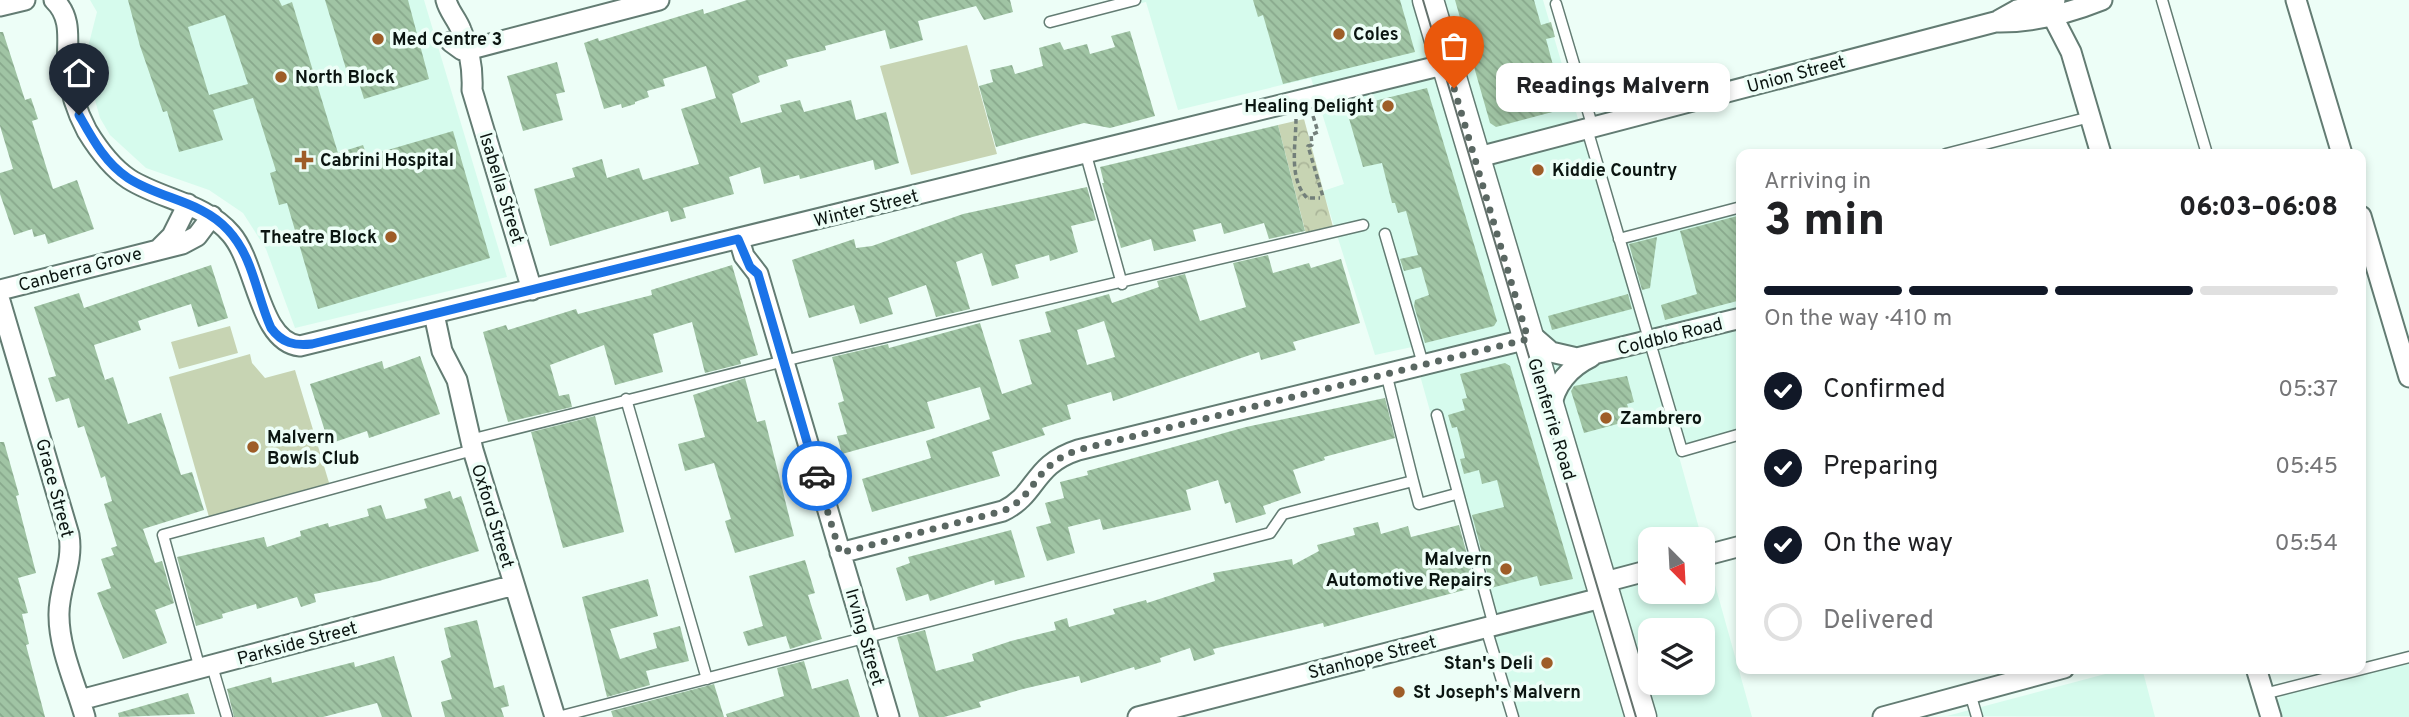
<!DOCTYPE html>
<meta charset="utf-8">
<style>
body{margin:0;font-family:Overpass,sans-serif;background:#f6f6f6;color:#202124;height:100vh;display:flex;flex-direction:column;font-size:26px;white-space:nowrap}
*{box-sizing:border-box;margin:0}
p{font-size:23px;color:#757577}
.icon{flex:none;width:38px;height:38px;fill:none;stroke:currentColor;stroke-width:2;stroke-linecap:round;stroke-linejoin:round}
.map{position:relative;flex:1;overflow:hidden}
.side{position:absolute;left:1736px;top:149px;width:630px;height:525px;display:flex;flex-direction:column;background:#fff;border-radius:14px;box-shadow:0 4px 10px #0003}
.side>*{flex:none}
.needle{width:46px;rotate:156deg}
.buttons{position:absolute;left:1638px;top:527px;display:grid;gap:14px}
.buttons a{display:grid;place-items:center;width:77px;height:77px;border-radius:14px;background:#fff;box-shadow:0 4px 10px #0003;font-size:35px}
.pin{position:absolute;display:grid;place-items:center;width:60px;height:60px;color:#fff;margin:-72px -30px;border-radius:50% 50% 50% 0;rotate:-45deg;box-shadow:0 0 7px #0007}
.pin .icon{rotate:45deg}
.courier{position:absolute;display:grid;place-items:center;width:70px;height:70px;margin:-35px;border:5px solid #1a73e8;border-radius:50%;background:#fff;color:#222;box-shadow:0 2px 9px #0007}
.bubble{position:absolute;height:49px;border-radius:14px;background:#fff;box-shadow:0 4px 10px #0003;font-size:23px;font-weight:800;line-height:49px;text-align:center}
.headline em{font-style:normal;font-weight:800}
.headline div{display:flex;flex-direction:column-reverse}
.headline{display:flex;align-items:center;justify-content:space-between;height:119px;padding:0 28px}
h1{font-size:46px;font-weight:800;line-height:52px}
.bar{display:grid;grid-template-columns:repeat(4,1fr);gap:10px 7px;align-content:center;height:84px;padding:0 28px}
.bar i{height:9px;border-radius:5px;background:#e0e0e0}
.bar .active{background:#111827}
.bar p{grid-column:span 4}
ol{padding:0 28px;list-style:none}
li{display:flex;align-items:center;gap:21px;height:77px}
li p{margin-inline-start:auto}
li .icon{padding:7px;border-radius:50%;background:#111827;color:#fff;stroke-width:4}
li:last-child{color:#757577}
li i{width:38px;height:38px;border:4px solid #e0e0e0;border-radius:50%}
.map>svg:first-child{display:block}
.built{fill:#d6fbed;fill-rule:evenodd}
.grass{fill:#c7d4b3}
.park{fill:url(#park-crowns)}
.building{fill:url(#building-back-hatch);fill-rule:evenodd}
.lines{fill:none;stroke-linecap:round;stroke-linejoin:round}
.lane-casing{stroke:#637c73;stroke-width:13}
.street-casing{stroke:#637c73;stroke-width:23}
.primary-casing{stroke:#637c73;stroke-width:33}
.path{stroke:#727f7a;stroke-width:3.5;stroke-dasharray:5 3.5;stroke-linecap:butt}
.lane{stroke:#fff;stroke-width:10}
.street{stroke:#fff;stroke-width:19}
.primary{stroke:#fff;stroke-width:30}
.tram{stroke:#65726d;stroke-width:2}
.done{stroke:#5a6762;stroke-width:7;stroke-dasharray:0 12.6}
.route{stroke:#1a73e8;stroke-width:9}
.poi-dot{fill:#9e5d28;stroke:#edfef7;stroke-width:2.5}
.labels{text-anchor:middle;stroke-width:7;stroke-linejoin:round;paint-order:stroke}
.poi-label{font-size:18px;font-weight:bold;fill:#0b1511;stroke:#edfef7;text-anchor:start}
.street-label{font-size:18px;fill:#0b1511;stroke:#edfef7}
</style>
<div class="map">
<svg width="2409" height="717" viewBox="0 0 2409 717">
<defs>
<pattern id="park-crowns" width="20" height="18" patternUnits="userSpaceOnUse" patternTransform="scale(1.75)"><rect width="20" height="18" fill="#c7d4b3"/><path d="M2 6a3 3 0 1 1 6 0M12 15a3 3 0 1 1 6 0" fill="none" stroke="#aab599"/></pattern>
<pattern id="building-back-hatch" width="6" height="6" patternUnits="userSpaceOnUse" patternTransform="scale(1.75)"><rect width="6" height="6" fill="#a0c4a4"/><path d="M-1 5l2 2M0 0l6 6M5-1l2 2" fill="none" stroke="#88a88c"/></pattern>
</defs>
<rect width="100%" height="100%" fill="#edfef7"/>
<path class="built" d="M90,0H424L507,277L295,328L266,249L243,213L209,190L146,168L110,135L100,118L87,71V51L97,12Z
M1127,0H1543L1635,312L1641,301L1625,245L1629,242L1741,213V431L1685,444L1654,367L1702,539H1650V592H1703V542L1752,717H1516L1412,347L1375,355L1323,191L1344,184L1311,78L1178,110L1146,2L1129,6ZM1650,630H1703V682H1650Z
M2409,662V717H2258L2283,695Z
M2142,668L2155,717L1947,716L2124,669Z"/>
<path class="grass" d="M967,45L997,154L911,175L880,66Z
M230,326L238,353L179,369L171,342Z
M250,354L252,363L265,378L295,370L330,486L209,517L169,377Z"/>
<path class="park" d="M1304,119L1333,227L1306,234L1278,125Z"/>
<path class="building" d="M128,0H279L282,6L292,2L338,153L363,145L367,156L453,131L490,258L318,309L287,203L279,205L270,173L276,171L253,98L213,110L223,140L179,152L167,111L163,112L140,46ZM225,15L248,84L209,95L188,27Z
M325,0H408L429,79L364,99L358,80L350,82Z
M747,0H1010L1013,12L984,20L976,6L918,21L923,40L890,49L885,30L825,46L826,50L786,60L788,66L758,76L760,82L732,94L741,123L782,112L780,105L800,100L804,112L851,100L856,120L886,112L899,163L875,170L873,160L800,179L799,175L764,184L760,167L729,177L734,194L683,208L686,218L671,222L668,211L550,246L534,189L575,177L572,168L602,159L607,178L639,168L643,180L699,164L681,109L716,98L706,66L663,79L665,86L647,91L649,97L635,102V104L622,108L621,104L604,109L584,43L598,38L599,41L703,9L704,14Z
M1253,0H1400L1415,52L1283,84L1263,15L1258,17Z
M1455,0H1534L1541,25L1551,22L1555,37L1546,39L1554,69H1557L1561,85L1569,82L1575,106L1496,127L1490,123Z
M1130,31L1155,116L1110,128L1084,123L996,147L979,86L993,82L990,70L1012,65L1015,74L1043,66L1039,48L1060,42L1064,50L1087,44L1090,54L1115,47L1111,36Z
M0,32H3L25,100L31,98L38,119L32,121L53,189L77,180L94,229L48,244L45,234L34,237L32,229L14,235L0,194V173L13,169L0,126Z
M557,62L565,92L556,94L563,120L523,131L507,76Z
M1427,88L1497,321L1494,326L1425,343L1414,306L1415,300L1429,295L1421,267L1404,271L1400,259L1418,255L1406,211L1398,213L1395,203H1392L1382,163L1363,167L1346,108Z
M1278,125L1305,231L1269,239L1264,223L1224,234L1221,223L1193,230L1196,241L1154,251L1151,239L1121,248L1102,183H1104L1100,167Z
M1087,187L1096,220L1071,226L1078,252L1050,261L1049,255L1015,265L1019,278L992,286L982,253L956,262L970,309L936,317L926,285L888,298L893,314L860,324L854,305L809,318L792,260L854,239L856,248L872,246L963,214Z
M1741,215V300L1665,320L1661,305L1697,294L1680,231Z
M1657,237L1650,288L1642,290L1629,244Z
M1268,255L1273,273L1309,263L1311,268L1341,259L1360,323L1293,342L1296,350L1261,360L1259,352L1113,401L1111,392L1067,405L1071,419L1042,428L1045,435L992,452L1000,476L872,512L862,479L931,458L926,441L990,419L980,387L927,402L935,428L842,454L837,436L847,434L838,403L844,401L832,357L888,344L889,348L980,323L1002,394L1032,384L1019,340L1051,332L1045,312L1109,294L1112,303L1159,287L1157,281L1185,274L1200,321L1246,307L1233,263ZM1104,321L1115,357L1087,365L1077,330Z
M211,265L228,318L198,327L191,304L138,321L141,330L94,345L105,380L113,377L128,424L161,413L181,475L192,472L204,510L143,529L155,563L162,561L174,603L155,610L167,643L123,659L97,593L111,588L101,559L114,555L111,548L117,546L104,504L112,501L105,476L101,478L84,426L78,428L69,398L56,402L48,378L56,376L34,307L79,293L84,308Z
M732,265L758,355L740,360L741,364L705,373L692,322L653,334L663,372L615,385L604,345L550,365L559,396L569,394L572,407L508,422L483,332L506,325L508,330L576,309L578,314L652,295L651,290Z
M1628,294L1632,309L1552,330L1548,316Z
M420,356L440,414L369,438L367,431L329,444L310,384L382,361L384,369Z
M1505,363L1510,366L1573,579L1540,586L1537,576L1491,588L1472,515L1504,507L1497,480L1482,484L1479,470L1464,474L1460,459L1465,458L1457,427L1452,428L1448,415L1465,410L1462,399L1467,398L1460,374Z
M1627,376L1634,402L1627,404L1632,420L1584,433L1571,391L1574,386Z
M745,378L757,422L765,420L794,536L735,553L725,521L731,519L714,463L685,471L678,444L705,437L693,395Z
M1385,398L1395,438L1324,457L1325,460L1293,470L1301,493L1263,506L1266,514L1236,523L1230,502L1225,504L1218,480L1186,490L1191,510L1103,530L1100,519L1068,527L1075,553L1047,561L1036,527L1051,523L1045,503L1064,498L1060,482L1088,475L1087,471L1246,427Z
M595,416L624,532L563,548L531,432Z
M0,442H4L19,495L16,496L36,573L18,578L28,613L22,614L29,644L26,645L45,717H0Z
M450,491L453,499L461,496L479,551L379,581L314,594L316,602L301,607L297,597L257,609L256,604L222,614L223,618L196,626L177,557L264,537L267,547L301,536L300,531L328,523L329,527L369,516L367,509L381,505L386,519L392,518L427,508L424,499Z
M1378,522L1381,534L1408,526L1411,537L1459,525L1476,587L1324,627L1323,623L1213,649L1215,654L1194,661L1190,648L1160,658L1161,662L1135,670L1134,667L1081,683L1079,676L1023,689L979,702L981,707L944,717H919L897,637L925,630L936,671L974,661L972,654L1011,641L1056,630L1054,622L1067,618L1069,627L1115,614L1113,609L1146,600L1147,603L1215,581L1213,573L1292,559L1293,565L1319,551L1317,545L1355,535L1353,528Z
M1011,530L1025,577L995,585L994,580L930,601L928,594L906,601L896,568L910,563L908,557Z
M805,560L815,593L808,595L822,639L790,649L786,636L748,646L743,632L763,626L749,576Z
M648,579L658,616L610,629L620,659L657,648L653,633L680,626L689,661L646,671L650,685L607,697L582,597Z
M477,620L494,688L504,685L509,706L501,708L504,717H445L441,702L452,699L441,661L451,657L444,628Z
M394,656L412,717H382L377,703L323,717H234L227,689L271,677L272,683L354,662L355,667Z
M804,661L812,689L848,679L860,717H727L726,714L784,696L777,668Z
M714,684L724,717H613L611,711Z
M188,693L195,714L119,717L118,713Z"/>
<g class="lines">
<defs>
<path id="lane" d="M2162,0L2207,154
M1556,4L1593,128
M1050,22L1135,0
M1587,129L1682,451L1741,434
M1946,154L2090,117
M1086,155L1122,284
M1385,234L1423,364
M1619,239L1741,207
M626,399L707,679
M1437,415L1494,626
M470,440L800,357L1363,225
M1413,481L1419,504L1456,494
M1486,628L1513,717
M212,666L227,717
M200,669L163,535L473,450
M1970,693L1977,717
M2264,694L2409,657
M558,717L1270,533L1283,514L1413,481L1386,373"/>
<path id="street" d="M54,0C75,20 65,46 68,71C70,92 77,112 87,131C98,149 111,167 129,179C162,200 205,203 231,234C257,264 259,342 300,346L1447,64
M446,0C449,12 457,19 461,30C470,50 473,70 472,90L532,290
M2296,0L2342,154
M2050,1L2056,23L2071,52L2101,154
M0,6L25,0
M1999,20L2017,10L2055,0
M451,42L462,50H467L659,0
M1475,158L1995,22C2033,23 2067,14 2102,0
M2361,216L2409,377
M739,239L744,256L758,274L889,717
M160,248L172,236L188,204
M0,290L182,244L197,236L212,216
M0,301L69,535C74,565 58,587 59,616C59,649 76,685 85,717
M434,314L442,351L457,380L473,450L555,717
M1528,332L1551,352L1577,358L1741,318
M1551,409C1554,385 1570,367 1591,357
M840,553L1003,511C1038,494 1032,465 1078,450L1528,339
M1703,556L1741,546
M1601,583L1650,570
M2256,668L2271,717
M80,700L514,585
M1138,717L1605,597
M1883,717L2064,668"/>
<path id="primary" d="M1428,0L1641,717"/>
</defs>
<use href="#lane" class="lane-casing"/>
<use href="#street" class="street-casing"/>
<use href="#primary" class="primary-casing"/>
<path class="path" d="M1313,116L1318,132L1311,135L1312,145L1308,146L1323,197
M1296,119C1296,144 1288,178 1307,198H1320"/>
<use href="#lane" class="lane"/>
<use href="#street" class="street"/>
<use href="#primary" class="primary"/>
<path class="tram" d="M1423,0L1636,717"/>
</g>
<g class="lines">
<path class="done" d="M817,476L840,553L1003,511C1038,495 1032,466 1078,450L1528,339L1454,88"/>
<path class="route" d="M79,115C92,138 105,163 128,178C160,199 202,201 228,230C254,258 256,295 271,328C282,343 294,346 312,344L738,239L750,267L758,274L817,476"/>
</g>
<g class="poi-dot">
<circle cx="1339" cy="34" r="7"/>
<circle cx="378" cy="39" r="7"/>
<circle cx="281" cy="77" r="7"/>
<circle cx="1388" cy="106" r="7"/>
<path d="M300.5 149.5h7v7h7v7h-7v7h-7v-7h-7v-7h7z"/>
<circle cx="1538" cy="170" r="7"/>
<circle cx="391" cy="237" r="7"/>
<circle cx="1606" cy="418" r="7"/>
<circle cx="253" cy="447" r="7"/>
<circle cx="1506" cy="569" r="7"/>
<circle cx="1547" cy="663" r="7"/>
<circle cx="1399" cy="692" r="7"/>
</g>
<g class="labels">
<g class="poi-label">
<text x="1353" y="40">Coles</text>
<text x="392" y="45">Med Centre 3</text>
<text x="295" y="83">North Block</text>
<text x="1374" y="112" text-anchor="end">Healing Delight</text>
<text x="320" y="166">Cabrini Hospital</text>
<text x="1552" y="176">Kiddie Country</text>
<text x="377" y="243" text-anchor="end">Theatre Block</text>
<text x="1620" y="424">Zambrero</text>
<text x="267" y="443">Malvern<tspan x="267" dy="21">Bowls Club</tspan></text>
<text x="1492" y="565" text-anchor="end">Malvern<tspan x="1492" dy="21">Automotive Repairs</tspan></text>
<text x="1533" y="669" text-anchor="end">Stan's Deli</text>
<text x="1413" y="698">St Joseph's Malvern</text>
</g>
<g class="street-label">
<text transform="translate(1796 74) rotate(-15)" y="6">Union Street</text>
<text transform="translate(502 188) rotate(73)" y="6">Isabella Street</text>
<text transform="translate(866 208) rotate(-14)" y="6">Winter Street</text>
<text transform="translate(80 269) rotate(-15)" y="6">Canberra Grove</text>
<text transform="translate(1670 336) rotate(-14)" y="6">Coldblo Road</text>
<text transform="translate(1552 419) rotate(73)" y="6">Glenferrie Road</text>
<text transform="translate(55 488) rotate(75)" y="6">Grace Street</text>
<text transform="translate(493 516) rotate(73)" y="6">Oxford Street</text>
<text transform="translate(865 637) rotate(74)" y="6">Irving Street</text>
<text transform="translate(297 643) rotate(-15)" y="6">Parkside Street</text>
<text transform="translate(1372 657) rotate(-14)" y="6">Stanhope Street</text>
</g>
</g>
</svg>
<div class="buttons">
<a><svg class="needle" viewBox="-14 -14 28 28"><path d="M0-13l5 13h-10z" fill="#e53935"/><path d="M0 13l5-13h-10z" fill="#757577"/></svg></a>
<a><svg class="icon" aria-label="layers" viewBox="0 0 24 24"><path d="M12 4l9 5-9 5-9-5zM3 14l9 5 9-5"/></svg></a>
</div>
<div class="pin" style="left:1454px;top:88px;background:#ea580c"><svg class="icon" aria-label="bag" viewBox="0 0 24 24"><path d="M5 8h14l-1 12H6zM9 8a3 3 0 0 1 6 0"/></svg></div>
<div class="pin" style="left:79px;top:115px;background:#1f2937"><svg class="icon" aria-label="home" viewBox="0 0 24 24"><path d="M3 11l9-7 9 7M6 9v11h12V9"/></svg></div>
<div class="courier" style="left:817px;top:476px"><svg class="icon" aria-label="car" viewBox="0 0 24 24"><path d="M5 17H2v-5l4-1 3-4h7l3 4 3 1v5h-3M9 17h6M6 11h13"/><circle cx="7" cy="17" r="2"/><circle cx="17" cy="17" r="2"/></svg></div>
<div class="bubble" style="left:1496px;top:63px;width:234px">Readings Malvern</div>
<section class="side">
<div class="headline"><div><h1>3 min</h1><p>Arriving in</p></div><em>06:03–06:08</em></div>
<div class="bar"><i class="active"></i><i class="active"></i><i class="active"></i><i></i><p>On the way · 410 m</p></div>
<ol>
<li><svg class="icon" aria-label="check" viewBox="0 0 24 24"><path d="M5 12l5 5 9-10"/></svg>Confirmed<p>05:37</p></li>
<li><svg class="icon" aria-label="check" viewBox="0 0 24 24"><path d="M5 12l5 5 9-10"/></svg>Preparing<p>05:45</p></li>
<li><svg class="icon" aria-label="check" viewBox="0 0 24 24"><path d="M5 12l5 5 9-10"/></svg>On the way<p>05:54</p></li>
<li><i></i>Delivered</li>
</ol>
</section>
</div>
